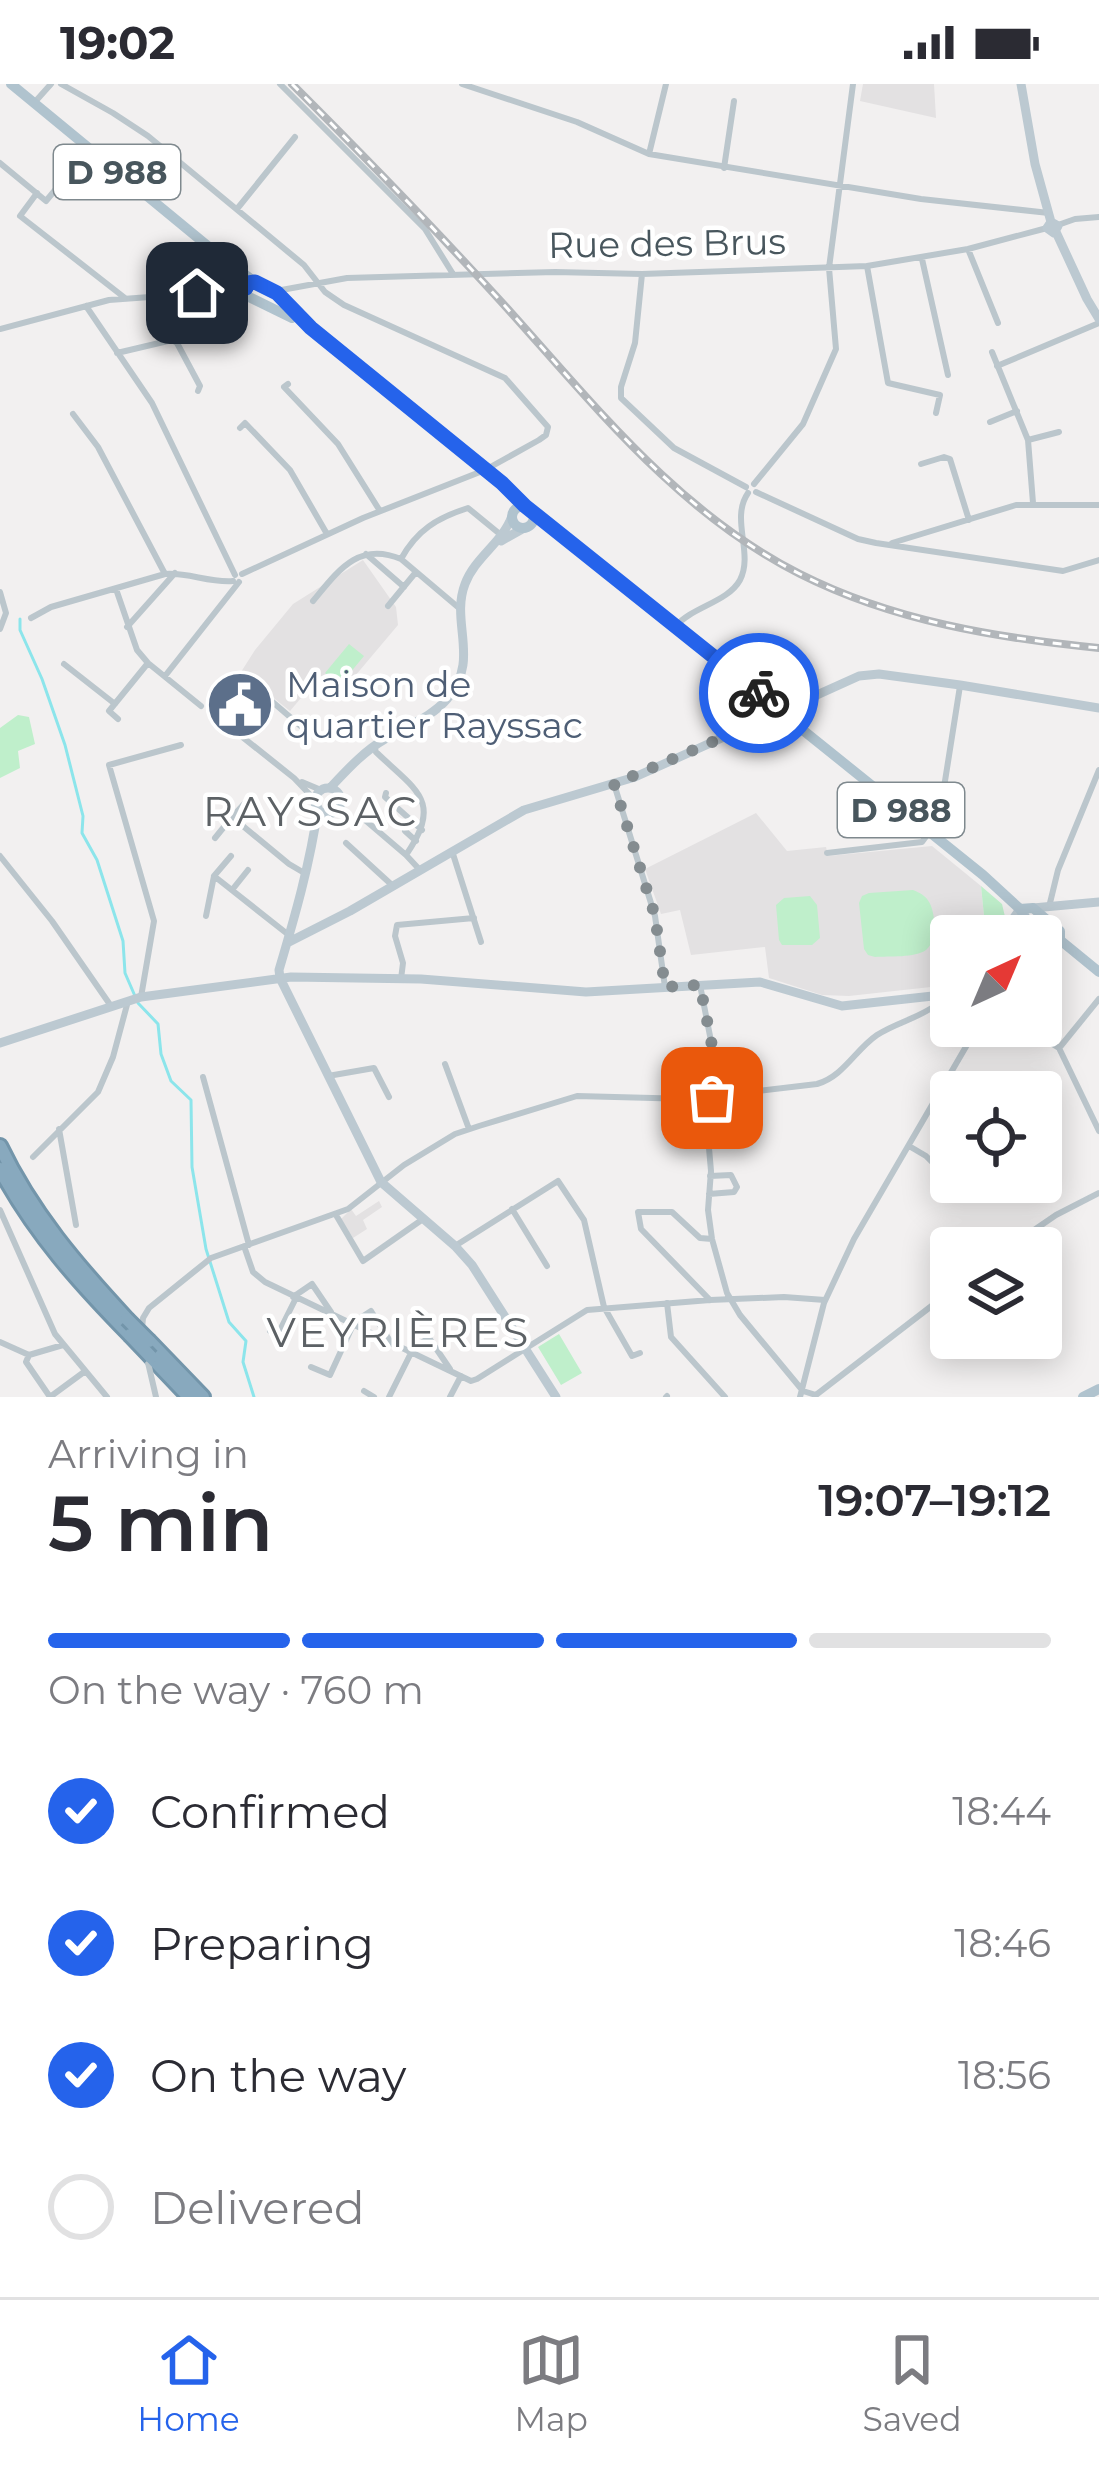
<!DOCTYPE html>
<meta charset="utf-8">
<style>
body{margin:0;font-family:Montserrat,sans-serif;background:#f2f2f3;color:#2b2b33;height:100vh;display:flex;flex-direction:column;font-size:45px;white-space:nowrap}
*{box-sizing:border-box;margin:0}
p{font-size:39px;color:#7c7c81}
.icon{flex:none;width:66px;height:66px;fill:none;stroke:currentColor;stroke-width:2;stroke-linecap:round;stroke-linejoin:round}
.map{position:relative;height:1313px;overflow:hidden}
.sheet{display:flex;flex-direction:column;background:#fff;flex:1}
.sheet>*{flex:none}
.needle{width:78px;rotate:44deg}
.tools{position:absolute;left:930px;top:831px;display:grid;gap:24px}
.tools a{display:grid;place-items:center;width:132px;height:132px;border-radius:12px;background:#fff;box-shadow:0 6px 30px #0003;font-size:60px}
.pin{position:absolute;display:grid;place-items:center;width:102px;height:102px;color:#fff;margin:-51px;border-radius:24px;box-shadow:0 6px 18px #0006}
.courier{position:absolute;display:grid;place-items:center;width:120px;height:120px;margin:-60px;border:9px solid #2563eb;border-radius:50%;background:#fff;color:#222;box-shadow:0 3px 15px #0007}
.head em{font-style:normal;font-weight:600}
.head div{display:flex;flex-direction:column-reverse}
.head{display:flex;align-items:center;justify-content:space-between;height:204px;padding:0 48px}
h1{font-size:78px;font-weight:600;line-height:90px}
.bar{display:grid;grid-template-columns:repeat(4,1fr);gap:18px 12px;align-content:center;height:144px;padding:0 48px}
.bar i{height:15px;border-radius:9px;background:#e1e1e2}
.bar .active{background:#2563eb}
.bar p{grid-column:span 4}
ol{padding:0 48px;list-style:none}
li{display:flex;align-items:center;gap:36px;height:132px}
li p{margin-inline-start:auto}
li .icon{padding:12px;border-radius:50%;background:#2563eb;color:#fff;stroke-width:4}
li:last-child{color:#7c7c81}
li i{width:66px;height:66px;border:6px solid #e1e1e2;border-radius:50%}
.status{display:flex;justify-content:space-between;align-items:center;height:84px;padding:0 60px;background:#fff;direction:ltr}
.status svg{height:33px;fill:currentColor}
.dock{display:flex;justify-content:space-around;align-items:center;height:168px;border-top:3px solid #e1e1e2;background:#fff;font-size:33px;color:#7c7c81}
.dock a{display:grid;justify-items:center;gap:6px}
.dock .active{color:#2563eb}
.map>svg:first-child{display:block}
.education{fill:#e3e1e2}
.green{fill:#bfefcb}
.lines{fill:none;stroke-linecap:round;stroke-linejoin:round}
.stream{stroke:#8ce5eb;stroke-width:3}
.highway-casing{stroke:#7395aa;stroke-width:18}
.street{stroke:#bbc6cc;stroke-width:6}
.secondary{stroke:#bcc9d1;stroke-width:9}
.primary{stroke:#b0c3ce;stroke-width:10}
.highway{stroke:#88a9be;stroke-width:12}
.rail-casing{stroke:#b2b6ba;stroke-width:8}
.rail{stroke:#fff;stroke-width:3;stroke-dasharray:9;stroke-linecap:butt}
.highway-bridge-casing{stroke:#7395aa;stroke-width:18;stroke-linecap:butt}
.highway-bridge{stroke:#88a9be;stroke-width:12}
.done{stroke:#848c90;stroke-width:12;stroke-dasharray:0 21.6}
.route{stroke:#2563eb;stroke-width:15}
.labels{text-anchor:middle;stroke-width:9;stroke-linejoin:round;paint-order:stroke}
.shield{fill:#fff;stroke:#7f898e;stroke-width:3}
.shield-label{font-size:33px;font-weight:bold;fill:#48565d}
.street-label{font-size:36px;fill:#48565d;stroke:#fff}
.service-label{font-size:36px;fill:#4e5e75;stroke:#fff;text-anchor:start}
.quarter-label{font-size:42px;letter-spacing:3px;fill:#5c6165;stroke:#fff}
</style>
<div class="status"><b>19:02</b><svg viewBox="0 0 49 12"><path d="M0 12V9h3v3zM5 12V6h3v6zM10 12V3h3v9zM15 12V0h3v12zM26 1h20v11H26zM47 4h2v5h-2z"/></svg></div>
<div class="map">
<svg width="1099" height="1313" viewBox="0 0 1099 1313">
<rect width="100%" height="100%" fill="#f2f0f0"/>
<path class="education" d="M863,0H934L936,34L860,17Z
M363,476L396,523L398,541L339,611L317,595L290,627L241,588L255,566L293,520Z
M756,729L787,767L826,763L828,772L932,762L981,802L986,852H951L949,901L849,912L822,911L769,894L765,863L691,871L680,826L661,830L645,785Z
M379,1117L382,1123L363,1136L367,1145L353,1154L341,1135L351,1125L356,1132Z"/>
<path class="green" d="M349,560L364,572L340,601L325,589Z
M18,631L29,633L35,660L18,667L20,684L0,694V644Z
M981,802L1002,820L1006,837L994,852H986Z
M913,806C920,809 925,811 929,818C936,829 937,857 926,866C915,874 889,872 875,873L868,871L864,865L859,819L862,812L869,809Z
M810,812L817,821L820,854L812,861H782L779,856L776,821L784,814Z
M559,1250L582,1289L561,1301L538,1263Z"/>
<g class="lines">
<path class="stream" d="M20,535V546L42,595L65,661L83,732L82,749L97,776L123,857L125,889L138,919L158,940L161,970L171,997L191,1016L192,1083L206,1165L229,1238L246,1257L243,1278L254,1313"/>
<defs>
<path id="highway" d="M0,1062C32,1129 77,1181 127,1235
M0,1085C34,1149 80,1200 130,1251
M149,1257L203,1313
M151,1273L189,1313"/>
</defs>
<use href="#highway" class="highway-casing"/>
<path class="street" d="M61,0L113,29L148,52L304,181L325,208L344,221L505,294L548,343L546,351L539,356L485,386L363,434L242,490
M280,0L425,145L453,190
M462,0L577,38L649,70L921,115L1049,129
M34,19L51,0
M649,70L666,0
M0,79L46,117L89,65
M724,84L734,17
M37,109L20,132L125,214
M237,125L295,53
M1058,141L1075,135L1099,133
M968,165L998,239
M922,175L948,291
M867,182L888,299L940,311L936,329
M642,190L635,259L621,303V314L674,364L746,403
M276,207L347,194L555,188L642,190L867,182L968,165L1047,144
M86,222L152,319L235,491
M0,245L109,216L218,208L244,211
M992,268L1028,356L1033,419
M117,269L172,256L177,259L200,302L198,307
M997,282L1099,239
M288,300L284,303L338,360L380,427
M73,330L98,363L165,490
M990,338L1017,327
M240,344L245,339L290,386L327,450
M1028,356L1059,348
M921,380L944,373L950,375L969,436
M754,400L803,340L836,265L829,184L853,0
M756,408L858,455L876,459L1063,487L1099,476
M892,459L1016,421H1099
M366,470L404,503
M116,505L137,566L148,579L201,622
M0,508L6,529L0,545
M313,517C338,487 358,457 401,475
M388,522L416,488
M459,524L401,475C417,446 437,434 468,424L501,451
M31,534L51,523L165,490C188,488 209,499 233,497
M676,542C692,523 728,518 740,496C754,469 730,435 748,409
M127,543L175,489
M64,580L115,620
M165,592L239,498
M216,632L294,694L316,717
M118,635L109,627L148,579
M230,641L261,608L304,645
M374,662L376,668C415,706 444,716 406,771L419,785
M302,698L321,706
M614,700L655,832L665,903
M386,709L385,713L422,746
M232,733L244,720
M365,736L406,771
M405,747L416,757
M215,754L232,733L289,780L306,790
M346,759L393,802
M452,767L481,858
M827,769L922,758L939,735L960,602
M0,772L52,837L111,922
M214,792L231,772
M232,806L248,786
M1049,823L1058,786L1099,686
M206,832L214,792L290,852
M401,895L403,879L395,852L397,841L474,834
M700,901L722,1013
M141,913L154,837L109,681L181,661
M1023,942L1059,964L1099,1047
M1060,963L1099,915
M445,980L469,1045
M328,992L374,984L389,1013
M203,993L249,1161
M699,1015L709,1064L711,1087L708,1126L712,1155L727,1209L740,1231L803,1307
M59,1045L76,1141
M909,1062L926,1072L951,1097
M33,1073L98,1008L113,973L128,917
M709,1110L734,1108L737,1103L731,1091L710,1092
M512,1125L547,1182
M0,1126L55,1250L107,1313
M336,1131L363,1177L423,1135
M244,1162L253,1188L265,1198L471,1297L477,1295L587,1226L710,1216L784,1213L825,1216
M455,1162L558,1097L584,1136L604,1223L632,1272L640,1269
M1008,1164L1056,1131L1099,1109
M293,1213L312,1200L331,1228
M710,1216L641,1145L638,1128H672L700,1154L712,1155
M667,1219L671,1253L725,1313
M351,1240L371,1227L392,1260
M142,1245L143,1234L149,1224L211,1174L348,1125L404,1081L455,1050L479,1042L577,1012L690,1015L817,1000C844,992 855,966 877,951C897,938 920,934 939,919L940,912
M270,1247L278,1250L296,1214
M0,1258L29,1271L63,1261
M408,1267L429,1254L450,1285
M146,1270L156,1313
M29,1271L26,1278L50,1313
M311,1283L330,1291L353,1241
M364,1307L374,1313
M803,1307L816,1311L951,1207
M50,1313L84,1288
M389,1313L411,1269
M450,1313L461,1292
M666,1313L667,1312
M800,1313L824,1219L854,1155L978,942"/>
<path class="secondary" d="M1021,0L1035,80L1051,138
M1051,138L1058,142L1054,149L1047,144Z
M1056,148L1087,215L1099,235
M501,457L524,444
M330,704C346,687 364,667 385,655C405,642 431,634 447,615C481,576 450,539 465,500C475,473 503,458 512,432
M315 717a13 13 0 1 1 26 0a13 13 0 1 1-26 0Z
M1033,824L1099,818
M1001,852L1020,825
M287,859L350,827L524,726L635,693L859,592L879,590L960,601L1099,624
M280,894L381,1098L455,1162L472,1181L556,1313
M280,894L279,886C295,832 310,780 318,724
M0,959L141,913L291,893L421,895L586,908L760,898L842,922L951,910"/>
<path class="primary" d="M11,0L226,177
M224,175L255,198L277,209L311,244L501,399L525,422
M255,198L246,202L247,212L292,234
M512 433a11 11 0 1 1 22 0a11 11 0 1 1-22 0Z
M533,429L983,791L1020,825L1033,846L1050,858L1060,856
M1020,825L1033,824L1060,847V856L1099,888
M1083,1313L1099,1305"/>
<use href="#highway" class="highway"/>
<defs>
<path id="rail" d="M292,0C365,73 437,147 506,223C596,323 679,429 800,490C893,537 997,554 1099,564"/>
</defs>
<use href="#rail" class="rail-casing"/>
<use href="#rail" class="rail"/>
<defs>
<path id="highway-bridge" d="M127,1235L149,1257
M130,1251L151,1273"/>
</defs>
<use href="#highway-bridge" class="highway-bridge-casing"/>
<use href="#highway-bridge" class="highway-bridge"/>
</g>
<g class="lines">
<path class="done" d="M712,1014L722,1012L700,901L665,903L655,832L614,700L782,628L759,609"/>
<path class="route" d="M197,209L246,204L248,199L255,198L277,209L311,244L502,399L525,422L759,609"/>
</g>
<defs>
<symbol id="civic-disc" viewBox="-11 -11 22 22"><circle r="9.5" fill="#5c6f8a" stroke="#fff"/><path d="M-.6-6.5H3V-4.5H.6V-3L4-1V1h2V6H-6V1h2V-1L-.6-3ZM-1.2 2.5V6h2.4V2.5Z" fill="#fff"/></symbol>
</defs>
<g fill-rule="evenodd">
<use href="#civic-disc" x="202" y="583" width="76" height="76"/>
</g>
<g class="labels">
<g class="shield">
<rect x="54" y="61" width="126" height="54" rx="9"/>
<rect x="838" y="699" width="126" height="54" rx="9"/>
</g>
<g class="shield-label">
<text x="117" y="100">D 988</text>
<text x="901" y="738">D 988</text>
</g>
<g class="street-label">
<text transform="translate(667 159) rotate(-1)" y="13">Rue des Brus</text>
</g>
<g class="service-label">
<text x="286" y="613">Maison de<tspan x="286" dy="41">quartier Rayssac</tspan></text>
</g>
<g class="quarter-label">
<text x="311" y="742">RAYSSAC</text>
<text x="399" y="1263">VEYRIÈRES</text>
</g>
</g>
</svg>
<div class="tools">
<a><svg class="needle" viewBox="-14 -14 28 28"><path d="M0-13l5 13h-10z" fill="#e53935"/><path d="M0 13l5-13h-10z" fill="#7c7c81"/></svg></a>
<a><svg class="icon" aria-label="locate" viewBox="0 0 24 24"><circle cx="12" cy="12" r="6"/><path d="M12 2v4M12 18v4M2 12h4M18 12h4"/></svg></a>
<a><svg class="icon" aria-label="layers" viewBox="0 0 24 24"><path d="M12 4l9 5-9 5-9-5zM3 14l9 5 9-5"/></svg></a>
</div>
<div class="pin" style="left:712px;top:1014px;background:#ea580c"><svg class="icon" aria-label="bag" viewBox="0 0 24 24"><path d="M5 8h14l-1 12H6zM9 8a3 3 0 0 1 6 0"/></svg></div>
<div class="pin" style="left:197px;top:209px;background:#1f2937"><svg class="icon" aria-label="home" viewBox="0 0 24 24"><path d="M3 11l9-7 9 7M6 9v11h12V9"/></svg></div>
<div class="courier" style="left:759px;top:609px"><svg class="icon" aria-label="bike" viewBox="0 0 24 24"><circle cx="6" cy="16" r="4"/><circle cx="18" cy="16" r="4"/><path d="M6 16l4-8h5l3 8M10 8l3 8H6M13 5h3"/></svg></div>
</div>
<section class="sheet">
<div class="head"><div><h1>5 min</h1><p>Arriving in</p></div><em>19:07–19:12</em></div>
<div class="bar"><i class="active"></i><i class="active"></i><i class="active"></i><i></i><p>On the way · 760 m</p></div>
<ol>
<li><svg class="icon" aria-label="check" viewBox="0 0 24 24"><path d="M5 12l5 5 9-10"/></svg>Confirmed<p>18:44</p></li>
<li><svg class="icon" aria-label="check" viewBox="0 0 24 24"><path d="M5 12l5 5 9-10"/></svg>Preparing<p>18:46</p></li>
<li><svg class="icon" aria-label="check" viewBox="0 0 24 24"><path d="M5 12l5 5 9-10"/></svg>On the way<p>18:56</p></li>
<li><i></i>Delivered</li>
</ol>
</section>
<nav class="dock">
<a class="active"><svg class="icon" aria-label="home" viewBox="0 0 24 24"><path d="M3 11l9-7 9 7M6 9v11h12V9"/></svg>Home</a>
<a><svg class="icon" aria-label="map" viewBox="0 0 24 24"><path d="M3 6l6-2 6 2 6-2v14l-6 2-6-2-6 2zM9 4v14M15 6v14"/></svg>Map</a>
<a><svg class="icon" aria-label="saved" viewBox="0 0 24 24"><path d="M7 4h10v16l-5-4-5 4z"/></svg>Saved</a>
</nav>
